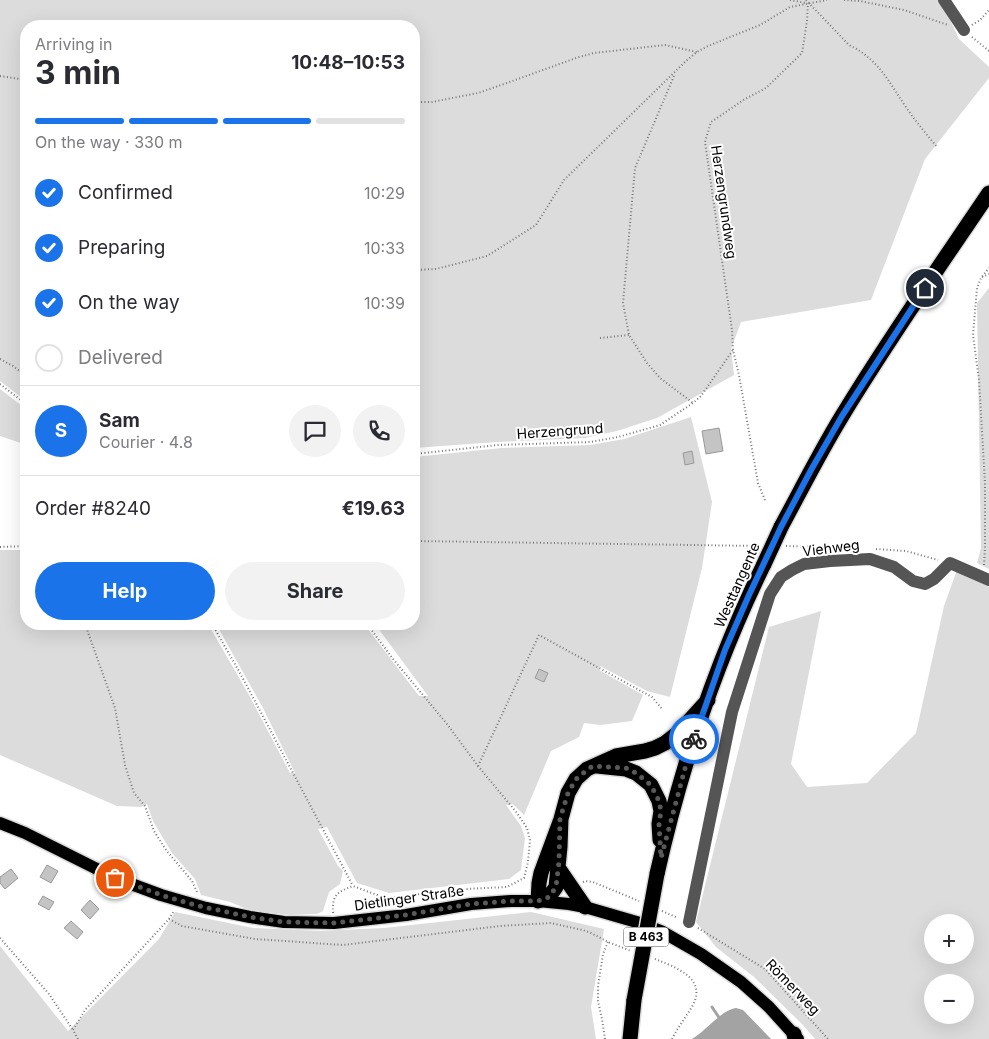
<!DOCTYPE html>
<meta charset="utf-8">
<style>
body{margin:0;font-family:Inter,sans-serif;background:#f2f2f3;color:#2b2b33;height:100vh;display:flex;flex-direction:column;font-size:19px;white-space:nowrap}
*{box-sizing:border-box;margin:0}
p{font-size:16px;color:#7c7c81}
.icon{flex:none;width:28px;height:28px;fill:none;stroke:currentColor;stroke-width:2;stroke-linecap:round;stroke-linejoin:round}
.map{position:relative;flex:1;overflow:hidden}
.details{position:absolute;left:20px;top:20px;width:400px;height:610px;display:flex;flex-direction:column;background:#fff;border-radius:20px;box-shadow:0 5px 20px #0002}
.details>*{flex:none}
.tools{position:absolute;left:924px;top:914px;display:grid;gap:10px}
.tools a{display:grid;place-items:center;width:50px;height:50px;border-radius:50%;background:#fff;box-shadow:0 5px 20px #0002;font-size:25px}
.pin{position:absolute;display:grid;place-items:center;width:42px;height:42px;color:#fff;margin:-21px;border:2px solid #fff;border-radius:50%;box-shadow:0 1px 5px #0007}
.courier{position:absolute;display:grid;place-items:center;width:50px;height:50px;margin:-25px;border:4px solid #1a73e8;border-radius:50%;background:#fff;color:#222;box-shadow:0 1px 6px #0007}
.head em{font-style:normal;font-weight:700}
.head div{display:flex;flex-direction:column-reverse}
.head{display:flex;align-items:center;justify-content:space-between;height:85px;padding:0 15px}
h1{font-size:32px;font-weight:700;line-height:38px}
.bar{display:grid;grid-template-columns:repeat(4,1fr);gap:8px 5px;align-content:center;height:60px;padding:0 15px}
.bar i{height:6px;border-radius:4px;background:#e1e1e2}
.bar .current{background:#1a73e8}
.bar p{grid-column:span 4}
.line{display:flex;align-items:center;gap:12px;padding:0 15px;border-top:1px solid #e1e1e2}
.line div{flex:1}
.round{display:grid;place-items:center;flex:none;width:52px;height:52px;border-radius:26px;background:#f2f2f3}
ol{padding:0 15px;list-style:none}
li{display:flex;align-items:center;gap:15px;height:55px}
li p{margin-inline-start:auto}
li .icon{padding:5px;border-radius:50%;background:#1a73e8;color:#fff;stroke-width:4}
li:last-child{color:#7c7c81}
li i{width:28px;height:28px;border:2px solid #e1e1e2;border-radius:50%}
.action{display:flex;gap:10px;margin-top:auto;padding:10px 15px}
.action a{flex:1;height:58px;border-radius:30px;background:#1a73e8;color:#fff;font-size:20px;font-weight:700;line-height:58px;text-align:center}
.action a+a{background:#f2f2f3;color:#2b2b33}
.map>svg:first-child{display:block}
.green{fill:#dcdcdc;fill-rule:evenodd}
.water{fill:#a3a3a3}
.lines{fill:none;stroke-linecap:round;stroke-linejoin:round}
.stream{stroke:#a3a3a3;stroke-width:3}
.building{fill:#c4c4c4;stroke:#999}
.major-casing{stroke:#dbdbdb;stroke-width:15}
.highway-casing{stroke:#dbdbdb;stroke-width:18}
.path{stroke:#777;stroke-width:2;stroke-dasharray:1 2.5;stroke-linecap:butt}
.minor{stroke:#555;stroke-width:12}
.major{stroke:#000;stroke-width:12}
.highway{stroke:#000;stroke-width:15}
.highway-bridge-casing{stroke:#dbdbdb;stroke-width:18;stroke-linecap:butt}
.highway-bridge{stroke:#000;stroke-width:15}
.done{stroke:#595959;stroke-width:5;stroke-dasharray:0 9}
.route{stroke:#1a73e8;stroke-width:6}
.labels{text-anchor:middle;stroke-width:4;stroke-linejoin:round;paint-order:stroke}
.shield{fill:#fff;stroke:#4c4c4c;stroke-width:1}
.shield-label{font-size:12px;font-weight:bold;fill:#000}
.street-label{font-size:14px;fill:#000;stroke:#fff}
</style>
<div class="map">
<svg width="989" height="1039" viewBox="0 0 989 1039">
<rect width="100%" height="100%" fill="#fff"/>
<path class="green" d="M0,0H941L959,39L989,67V78L925,159L871,300L741,322L731,349L734,375L657,418L617,431L585,438L497,442L414,448V26H26V401L0,381Z
M989,288V569L977,563L981,548L977,303Z
M0,389L26,409V473L21,443L0,436Z
M691,417L712,502L702,568L670,697L647,691L600,666L599,670L643,695L632,721L601,725L584,723L579,737L551,751L524,815L513,804L506,805L521,826L525,838L521,870L509,879L389,893L357,883L327,827L318,829L338,866L343,871L340,884L329,892L323,911L317,914L290,915L249,910L230,902L201,895L195,879L172,853L153,821L147,804L141,807L117,806L0,755V550H26V624H208L249,695L290,773H295L263,708L216,624H364L419,696H428L375,624H414V457L502,448L590,445L624,439Z
M957,570L989,587V1039H815L802,1024L754,977L716,947L696,922L769,627L821,611L791,764L807,787L867,783L916,733L944,606ZM932,922H965V955H932ZM932,982H965V1015H932Z
M175,912L253,928L321,931L384,928L531,912L604,929L591,1007L596,1039H0V946L68,1031L159,939Z"/>
<path class="water" d="M736,1008L743,1010L771,1039H692C706,1031 721,1010 736,1008Z"/>
<g class="lines">
<path class="stream" d="M712,1007L720,1019"/>
</g>
<path class="building" d="M719,428L723,451L706,454L702,431Z
M692,451L694,463L685,465L683,453Z
M539,669L548,673L544,682L535,678Z
M47,865L58,871L51,883L40,877Z
M11,869L18,878L5,889L0,883V877Z
M43,896L54,902L49,910L38,904Z
M90,900L99,909L90,919L81,910Z
M71,921L83,932L77,939L64,928Z"/>
<g class="lines">
<defs>
<path id="major" d="M0,823L25,833L115,878L161,895L206,908L250,917L284,922L334,923L406,915L471,904L511,901H538L569,904L585,907L640,923L661,931L701,954L741,982L769,1007L798,1039"/>
<path id="highway" d="M781,527C801,490 820,452 842,416C888,340 939,267 989,193
M597,766L626,769L636,773L651,785L659,801L661,811L659,824L660,840
M561,819L560,847L556,887L549,897L538,901L539,883L541,873L561,819L568,793L576,779L587,769L616,756L645,751L655,748L665,743L678,733L708,700
M559,869L585,907
M657,874C681,767 716,662 764,564
M794,1034L795,1039
M630,1039L634,1000"/>
</defs>
<use href="#major" class="major-casing"/>
<use href="#highway" class="highway-casing"/>
<path class="path" d="M790,0L806,3
M806,0L849,45C880,60 889,83 908,110C917,123 927,135 937,147
M844,0L860,1L904,10L948,25
M972,25L980,20L989,10
M972,37L989,51
M0,76L26,80
M674,76L635,168L623,303L629,335L647,363L660,378L693,403
M414,102H432L478,93L504,84L579,57L594,53L665,45L697,52
M414,270L436,269L487,256L536,225L564,180L686,61L697,52L708,46L760,25L790,7L827,0
M982,277L989,274
M600,338L629,335
M0,359L13,366L26,376
M0,384L26,404
M414,454L498,445L590,442L618,437L660,425L693,403L701,396L733,350
M765,500L758,483L739,375L733,350L732,330L705,142L711,122L745,99L766,88L802,53L807,21L808,3
M414,541L759,546
M786,546L854,548
M0,547L26,546
M876,549L906,551L938,560
M984,565L985,548V483L979,380L973,335L977,288L981,278L989,268
M85,624L115,708L125,765L134,793L145,806L154,831L166,850L192,881L198,894
M212,624L240,673L353,886
M478,766L539,635L652,697L662,709
M583,882L585,881L593,882L639,901
M662,911L678,918
M333,913C332,895 337,892 353,886L385,898L406,896L445,890L507,887L524,878L528,862L530,840L527,828L517,813L478,766L447,724L393,659L367,624
M169,919L182,926L255,939L343,945L500,926L551,923L583,930L591,933L608,942L631,951
M698,928L765,969L828,1039
M0,938L49,994L73,1030
M655,959C675,967 707,978 693,1005C686,1017 678,1027 672,1039
M78,1039L73,1030L85,1010L169,919L174,911
M605,1039L602,1019L598,1001V986L603,954L608,942"/>
<path class="minor" d="M944,0L964,30
M689,922L732,712L770,594L781,577L792,570L804,564L830,561L870,559L894,567L913,581L925,584L934,579L950,563L989,580"/>
<use href="#major" class="major"/>
<use href="#highway" class="highway"/>
<defs>
<path id="highway-bridge" d="M764,564L781,527
M634,1000L657,874"/>
</defs>
<use href="#highway-bridge" class="highway-bridge-casing"/>
<use href="#highway-bridge" class="highway-bridge"/>
</g>
<g class="lines">
<path class="done" d="M115,878L161,895L199,906L250,917L284,922L334,923L406,915L471,904L511,901H538L549,897L556,887L559,862L560,819L568,793L576,779L588,769L593,766L626,768L636,773L651,785L659,801L661,811L659,824L661,858L687,761L694,739"/>
<path class="route" d="M694,739L725,650L749,595L781,527L811,470L842,416L925,288"/>
</g>
<g class="labels">
<rect class="shield" x="623.5" y="927.5" width="45" height="19" rx="4"/>
<g class="shield-label">
<text x="646" y="941">B 463</text>
</g>
<g class="street-label">
<text transform="translate(724 202) rotate(82)" y="5">Herzengrundweg</text>
<text transform="translate(560 431) rotate(-4)" y="5">Herzengrund</text>
<text transform="translate(831 548) rotate(-7)" y="5">Viehweg</text>
<text transform="translate(737 585) rotate(-66)" y="5">Westtangente</text>
<text transform="translate(409 898) rotate(-8)" y="5">Dietlinger Straße</text>
<text transform="translate(793 987) rotate(46)" y="5">Römerweg</text>
</g>
</g>
</svg>
<div class="tools">
<a>+</a>
<a>−</a>
</div>
<div class="pin" style="left:115px;top:878px;background:#ea580c"><svg class="icon" aria-label="bag" viewBox="0 0 24 24"><path d="M5 8h14l-1 12H6zM9 8a3 3 0 0 1 6 0"/></svg></div>
<div class="pin" style="left:925px;top:288px;background:#1f2937"><svg class="icon" aria-label="home" viewBox="0 0 24 24"><path d="M3 11l9-7 9 7M6 9v11h12V9"/></svg></div>
<div class="courier" style="left:694px;top:739px"><svg class="icon" aria-label="bike" viewBox="0 0 24 24"><circle cx="6" cy="16" r="4"/><circle cx="18" cy="16" r="4"/><path d="M6 16l4-8h5l3 8M10 8l3 8H6M13 5h3"/></svg></div>
<section class="details">
<div class="head"><div><h1>3 min</h1><p>Arriving in</p></div><em>10:48–10:53</em></div>
<div class="bar"><i class="current"></i><i class="current"></i><i class="current"></i><i></i><p>On the way · 330 m</p></div>
<ol>
<li><svg class="icon" aria-label="check" viewBox="0 0 24 24"><path d="M5 12l5 5 9-10"/></svg>Confirmed<p>10:29</p></li>
<li><svg class="icon" aria-label="check" viewBox="0 0 24 24"><path d="M5 12l5 5 9-10"/></svg>Preparing<p>10:33</p></li>
<li><svg class="icon" aria-label="check" viewBox="0 0 24 24"><path d="M5 12l5 5 9-10"/></svg>On the way<p>10:39</p></li>
<li><i></i>Delivered</li>
</ol>
<div class="line" style="height:90px"><b class="round" style="background:#1a73e8;color:#fff">S</b><div><b>Sam</b><p>Courier · 4.8</p></div><a class="round"><svg class="icon" aria-label="chat" viewBox="0 0 24 24"><path d="M4 5h16v11H9l-5 4z"/></svg></a><a class="round"><svg class="icon" aria-label="phone" viewBox="0 0 24 24"><path d="M5 4h4l2 5-3 2q2 4 5 5l2-3 5 2v4C11 20 4 13 5 4z"/></svg></a></div>
<div class="line" style="height:65px"><div>Order #8240</div><b>€19.63</b></div>
<div class="action"><a>Help</a><a>Share</a></div>
</section>
</div>
